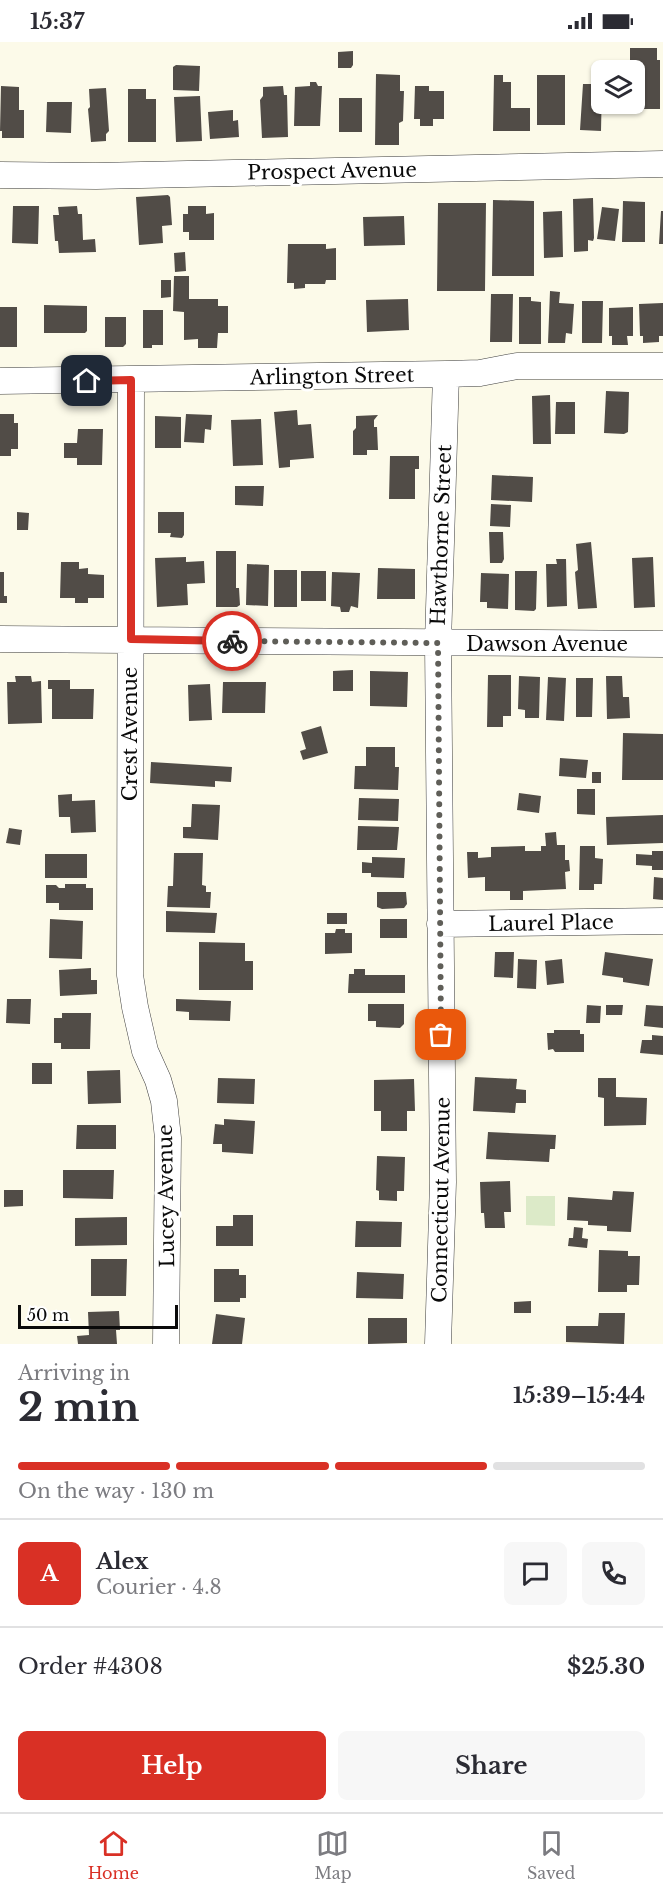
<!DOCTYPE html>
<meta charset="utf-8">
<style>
body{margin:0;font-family:"Libre Baskerville",serif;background:#f7f7f7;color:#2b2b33;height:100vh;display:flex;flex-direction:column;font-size:22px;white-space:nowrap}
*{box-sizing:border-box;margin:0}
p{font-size:20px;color:#7c7c81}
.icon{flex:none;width:33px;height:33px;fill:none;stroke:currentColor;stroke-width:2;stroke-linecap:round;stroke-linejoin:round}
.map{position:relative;height:1302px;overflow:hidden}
.panel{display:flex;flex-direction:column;background:#fff;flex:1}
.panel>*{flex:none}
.tools{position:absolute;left:591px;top:18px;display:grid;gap:12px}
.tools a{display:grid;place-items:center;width:54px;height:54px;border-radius:9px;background:#fff;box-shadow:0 2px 4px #0004;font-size:30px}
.scale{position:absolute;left:18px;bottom:15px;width:160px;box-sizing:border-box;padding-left:6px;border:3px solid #0a0a0a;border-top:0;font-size:16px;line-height:21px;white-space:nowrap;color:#0a0a0a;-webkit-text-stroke:4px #fff;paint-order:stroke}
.pin{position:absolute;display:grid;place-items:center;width:51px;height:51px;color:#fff;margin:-26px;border-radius:12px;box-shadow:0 3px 9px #0006}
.courier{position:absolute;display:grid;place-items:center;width:60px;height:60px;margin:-30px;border:4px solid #d93025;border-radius:50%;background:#fff;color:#222;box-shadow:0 2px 8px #0007}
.overview em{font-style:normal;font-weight:700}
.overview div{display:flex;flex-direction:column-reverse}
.overview{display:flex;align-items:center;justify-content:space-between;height:102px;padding:0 18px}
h1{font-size:39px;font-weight:700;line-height:45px}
.bar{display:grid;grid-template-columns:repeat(4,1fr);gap:9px 6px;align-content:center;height:72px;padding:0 18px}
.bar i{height:8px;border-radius:4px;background:#e1e1e2}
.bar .on{background:#d93025}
.bar p{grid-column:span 4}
.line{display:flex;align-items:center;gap:15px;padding:0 18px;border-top:2px solid #e1e1e2}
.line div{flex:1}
.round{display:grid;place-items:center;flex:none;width:63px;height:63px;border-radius:9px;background:#f7f7f7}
.cta{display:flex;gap:12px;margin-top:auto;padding:12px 18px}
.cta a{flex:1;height:69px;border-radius:9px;background:#d93025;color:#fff;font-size:24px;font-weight:700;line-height:69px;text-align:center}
.cta a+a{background:#f7f7f7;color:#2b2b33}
.status{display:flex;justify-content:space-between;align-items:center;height:42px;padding:0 30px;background:#fff;direction:ltr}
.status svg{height:16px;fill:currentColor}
.dock{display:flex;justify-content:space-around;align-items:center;height:84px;border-top:2px solid #e1e1e2;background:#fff;font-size:16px;color:#7c7c81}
.dock a{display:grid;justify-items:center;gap:3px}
.dock .on{color:#d93025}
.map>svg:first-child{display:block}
.pitch{fill:#dceac8}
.building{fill:#514c47}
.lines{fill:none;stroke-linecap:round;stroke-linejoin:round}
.street-casing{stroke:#3d3d3d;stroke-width:27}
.street{stroke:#fff;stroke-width:26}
.done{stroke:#5f5e58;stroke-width:6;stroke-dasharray:0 10.8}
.route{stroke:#d93025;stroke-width:8}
.labels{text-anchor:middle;stroke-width:6;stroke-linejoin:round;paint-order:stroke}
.street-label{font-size:20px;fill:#0a0a0a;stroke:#fff}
</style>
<div class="status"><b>15:37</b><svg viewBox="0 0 49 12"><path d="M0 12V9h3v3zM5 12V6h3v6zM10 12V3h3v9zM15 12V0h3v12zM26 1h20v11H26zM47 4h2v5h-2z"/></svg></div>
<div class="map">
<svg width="663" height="1302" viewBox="0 0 663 1302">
<rect width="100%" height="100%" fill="#fcfae9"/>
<path class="pitch" d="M526,1154H555V1184L526,1183Z"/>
<path class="building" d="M630,6H657V18H660V67H629L630,62H634V28H630Z
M353,9V23L351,26H338V10Z
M176,23L200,24L199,49L173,48V25Z
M376,32L400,33V49H404L403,79L399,81V103H375Z
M494,33H503V40H511V66H530V89H493Z
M537,33H565V83H537Z
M310,40H316L318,44H322L320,84H294L295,45L310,44Z
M583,42H602L601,89L580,88Z
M1,44L19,45V68H24V96H2V89H0Z
M283,44L284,53H287L288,95L262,96L260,58L263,54V45Z
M415,44H429V49H444V77H433V84H420V77H414Z
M106,46L109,89L106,92V99L91,100L88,67L90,65L89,47Z
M128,47H146V57H156V100H128Z
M200,54L202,99L176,100L174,55Z
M339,56H362V90H339Z
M47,60H72L71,91L46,90Z
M233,68V79L238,78L239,95L210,97L208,70Z
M168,153L170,155L172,183L162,184L163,201L139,203L136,155Z
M593,156L594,196L593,199L588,198V209L574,210L573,157Z
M493,158L534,159V234H492Z
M623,159L645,160V200H622Z
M438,161H486L485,249H437Z
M13,164H39L38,202L12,201Z
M77,164L78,172H82L83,198L95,197L96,210L59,211L58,199H55L53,173H59L58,165Z
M188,164H206V172L214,171V198H189V190H183V172H188Z
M602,165L619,167L615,199L597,197Z
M562,169L563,215L544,216L543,170Z
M661,169H663V202H659Z
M404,174L405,203L364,204L363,175Z
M288,202H326V207L336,206V238H326L325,242H305V246L294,247V241H287Z
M185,210L186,229L175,230L174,211Z
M174,234H189V257H218V264H228V291H218L217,306H198V297L184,298V270L173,269Z
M161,238H171V255L161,256Z
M550,249L560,250L559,261L574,262L572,292L566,291L565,301H548Z
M491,252H513L512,300H490Z
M519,255H531V259L541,260V302H519Z
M408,257L409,288L367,290L366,258Z
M582,259H603L602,301H582Z
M663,261V294H659V300L643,301V294H640L639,262Z
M44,263L87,264V289L85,291H44Z
M0,265H17V305H0Z
M633,265V294H627L628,303H612V294H609V266Z
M143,268H163V303H152V306H143Z
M105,275H126V302L123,305H105Z
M606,349L629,350L628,390L624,392L604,391Z
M550,353L551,402H533L532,354Z
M556,360H575V392H555Z
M297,368L298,383L311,382L314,416L290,418V425L279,426L274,370Z
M0,372H14V381H18V407H11V414H0Z
M186,372L212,373L211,388L205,387L204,401L184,400Z
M378,373L374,378V385H377L378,408H367V413H353V389L356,386V374Z
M155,374L181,375V406H155Z
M261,377L263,423L233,424L231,378Z
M78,387H103L102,423H77V416H64V401H77Z
M390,414H419V427H415V457H389Z
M492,433L533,435L532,460L491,458Z
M235,444H264L263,464L235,463Z
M491,462L511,463L510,485L490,484Z
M17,470L29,471L28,488H17Z
M158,470H184V493L182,496L170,495L171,491H158Z
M489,490H503L504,517L502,521H490Z
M591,500L597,566L578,567L575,530L578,528L576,502Z
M216,509H236V546H239L240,563L237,565H216Z
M186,515V520L204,519L205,541L187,542L188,563L157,565L155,516Z
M653,515L655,565L634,566L632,516Z
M556,517H566L567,564L547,565L546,522H557Z
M61,520H79V527L88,526V532L104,533V556H88V561H75V556H60Z
M247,522L269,523L268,564L246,563Z
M378,526L415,527V557H377Z
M274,528H297V565H274Z
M301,529H326V559H301Z
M515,529H537L536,567L534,569L515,568Z
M0,530H4V554H7V561H0Z
M332,530L360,531L358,566L351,564L349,570H341L340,565L331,564Z
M481,531L509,532L508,567L487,566V560H480Z
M353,628V649H333V629Z
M370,629L408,630L407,665L370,664Z
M488,633H511V674H503V685H487Z
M15,634H31L32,640L41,639L42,681L8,682L7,640H16Z
M519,634L540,635L539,676H525V668L518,667Z
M606,634H622L623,655H629L630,676L607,677Z
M548,635L566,636L564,679L546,678Z
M576,636H593L592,675H576Z
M48,638H70V647H94L93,677H52V647H48Z
M223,640H266L265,671H222Z
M210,642L212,678L189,679L188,643Z
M321,684L328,711L303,718L300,709L306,707L301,690Z
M623,691L663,692V738H622Z
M366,705H395V725H399L398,748L354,747L355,724H366Z
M560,716L588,718L586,736L559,734Z
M151,720L232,725L231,740L215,739V745L150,741Z
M592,730H601V741H592Z
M577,747H595V773L577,772Z
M519,751L541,754L539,771L517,768Z
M72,752V759L95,758L96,790L71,791L70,775H59L58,753Z
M359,756L399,757L398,779L358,778Z
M192,762L220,763L218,798L183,796V785H191Z
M663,773V801L607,803L606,775Z
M358,784L399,785L397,808H357Z
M9,786L22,788L20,803L6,801Z
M556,790L557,803H565V818H569L570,829L565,830L566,847L523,849V858H510V849H485V835L468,836L467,810H478V816L491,815V805L525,804V809H541V804H546L545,791Z
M580,804H595V816L603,817L602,842H594V848H579Z
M652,809H663V828H652V824L636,823V812L652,813Z
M174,811H203L202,843L206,844V850H211L210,866L167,865L168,844H173Z
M45,812H87V836H45Z
M372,815L405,816L404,836L371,835V831H362V820L372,821Z
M654,835L663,836V858L653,857Z
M65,842H86V846H93V868H59V861H46V843H56L59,846H65Z
M377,850H406L407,862L404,866L382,867L377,865Z
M166,869L217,871L215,891L166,890Z
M327,871H347V882H327Z
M50,877L83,879L82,917L49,916Z
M380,877H407V896H380Z
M336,887H345V891H352V911L325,912V891H335Z
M199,900L245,901V919H253V948H199Z
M495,910H514L513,936L494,935Z
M605,910L653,917L649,944L623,940V936L602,933Z
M518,917L537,918L536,947L517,946Z
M562,917L564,941L547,943L545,919Z
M91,926V938H97V952L60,954L59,928Z
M354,927H365V933H405V951H348L349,932H354Z
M7,957H31L30,982L6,981Z
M176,957L231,959L230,979L189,978V970L176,969Z
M368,962H404V982L400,986L376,985V979H368Z
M587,963L601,964L600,981H586Z
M606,963H623L622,973H606Z
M646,963L663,964V986L644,984Z
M62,971H91L90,1007H61V1001H54V976H62Z
M554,988H580V992H584V1010H555L553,1007L548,1008L547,991H554Z
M652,993L663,994V1013L640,1011L642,998H652Z
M32,1021H52V1042H32Z
M120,1028L121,1061L88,1062L87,1029Z
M475,1035L517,1037L516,1047L526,1048V1061H516L515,1071L473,1069Z
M218,1036L255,1037L254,1062L217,1061Z
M598,1036H616V1055L647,1056L646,1083L604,1084V1056L598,1055Z
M414,1037L415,1069H407V1089H381V1069H374V1038Z
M224,1077L255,1079L253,1112L222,1110V1102H213L215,1082L224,1083Z
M77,1083H116V1107H76Z
M488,1090L556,1093L555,1107H550L549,1120L486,1117Z
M377,1114L405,1115L404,1149H397V1159L379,1158V1149L376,1148Z
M63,1128H114L113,1157L63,1156Z
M510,1139L511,1170H504L505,1186H485L484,1171H481L480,1140Z
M4,1148H23V1164L4,1165Z
M613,1149L634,1150L631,1190L607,1189V1184L588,1183V1179L567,1178L568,1155L612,1158Z
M233,1173H253V1204H216V1184H233Z
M127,1175V1203L75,1204V1176Z
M356,1179L402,1180L401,1205H355Z
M574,1185L583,1186L582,1196L588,1197L587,1206L568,1204L569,1196H573Z
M599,1208L628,1209V1214H640L639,1243H627V1250H598Z
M91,1217H127L126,1254H91Z
M214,1227H239V1233H246V1256H240V1260H214Z
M357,1230L404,1232L403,1257L356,1256Z
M531,1259V1271H514V1260Z
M119,1269L120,1288H116L117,1302H78L77,1294L89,1293L88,1270Z
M599,1271H625L624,1302L566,1300V1284H598Z
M216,1272L245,1276L242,1302H212Z
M368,1276H407V1301L368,1302Z"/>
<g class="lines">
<defs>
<path id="street" d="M0,133L96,134L663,122
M131,338L130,933L135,965L145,1009L158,1038L164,1059L168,1096L166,1302
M0,339L446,332L480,331L517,324H663
M0,597L663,602
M440,882L663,879
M438,1302L443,1140L438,601L446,332"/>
</defs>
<use href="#street" class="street-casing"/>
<use href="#street" class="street"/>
</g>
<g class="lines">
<path class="done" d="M232,599L438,601L441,993"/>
<path class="route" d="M87,339L131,338V597L232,599"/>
</g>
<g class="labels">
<g class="street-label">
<text transform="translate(332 129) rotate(-1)" y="7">Prospect Avenue</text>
<text transform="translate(332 334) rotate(-1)" y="7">Arlington Street</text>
<text transform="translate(441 493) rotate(-88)" y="7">Hawthorne Street</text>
<text x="547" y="609">Dawson Avenue</text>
<text transform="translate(130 692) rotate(-90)" y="7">Crest Avenue</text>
<text transform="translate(551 881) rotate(-1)" y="7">Laurel Place</text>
<text transform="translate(166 1154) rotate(-91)" y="7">Lucey Avenue</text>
<text transform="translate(441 1158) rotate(-89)" y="7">Connecticut Avenue</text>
</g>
</g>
</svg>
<div class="tools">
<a><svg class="icon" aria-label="layers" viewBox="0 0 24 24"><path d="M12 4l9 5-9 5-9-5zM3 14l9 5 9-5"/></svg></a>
</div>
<div class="scale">50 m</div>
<div class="pin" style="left:441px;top:993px;background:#ea580c"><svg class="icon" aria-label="bag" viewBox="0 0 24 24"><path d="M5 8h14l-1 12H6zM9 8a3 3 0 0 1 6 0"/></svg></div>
<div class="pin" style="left:87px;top:339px;background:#1f2937"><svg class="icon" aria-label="home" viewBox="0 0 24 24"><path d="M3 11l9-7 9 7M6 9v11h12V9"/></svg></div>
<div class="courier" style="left:232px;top:599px"><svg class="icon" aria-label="bike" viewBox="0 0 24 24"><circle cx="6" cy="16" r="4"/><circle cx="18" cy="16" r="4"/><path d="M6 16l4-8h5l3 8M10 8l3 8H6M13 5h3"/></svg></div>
</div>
<section class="panel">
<div class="overview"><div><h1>2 min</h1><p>Arriving in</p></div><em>15:39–15:44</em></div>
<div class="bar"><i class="on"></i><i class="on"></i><i class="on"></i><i></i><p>On the way · 130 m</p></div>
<div class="line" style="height:108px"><b class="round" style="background:#d93025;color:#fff">A</b><div><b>Alex</b><p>Courier · 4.8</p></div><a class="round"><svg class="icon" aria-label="chat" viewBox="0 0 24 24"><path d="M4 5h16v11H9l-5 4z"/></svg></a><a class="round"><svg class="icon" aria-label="phone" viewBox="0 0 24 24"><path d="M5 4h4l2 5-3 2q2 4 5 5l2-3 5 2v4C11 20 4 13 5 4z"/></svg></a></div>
<div class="line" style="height:78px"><div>Order #4308</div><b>$25.30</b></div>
<div class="cta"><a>Help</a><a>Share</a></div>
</section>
<nav class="dock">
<a class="on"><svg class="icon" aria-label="home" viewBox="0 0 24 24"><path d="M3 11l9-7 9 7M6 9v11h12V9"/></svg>Home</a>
<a><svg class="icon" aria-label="map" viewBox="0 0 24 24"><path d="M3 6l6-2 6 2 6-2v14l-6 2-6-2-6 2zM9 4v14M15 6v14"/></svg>Map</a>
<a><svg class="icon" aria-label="saved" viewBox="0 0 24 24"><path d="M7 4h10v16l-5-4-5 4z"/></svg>Saved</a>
</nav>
